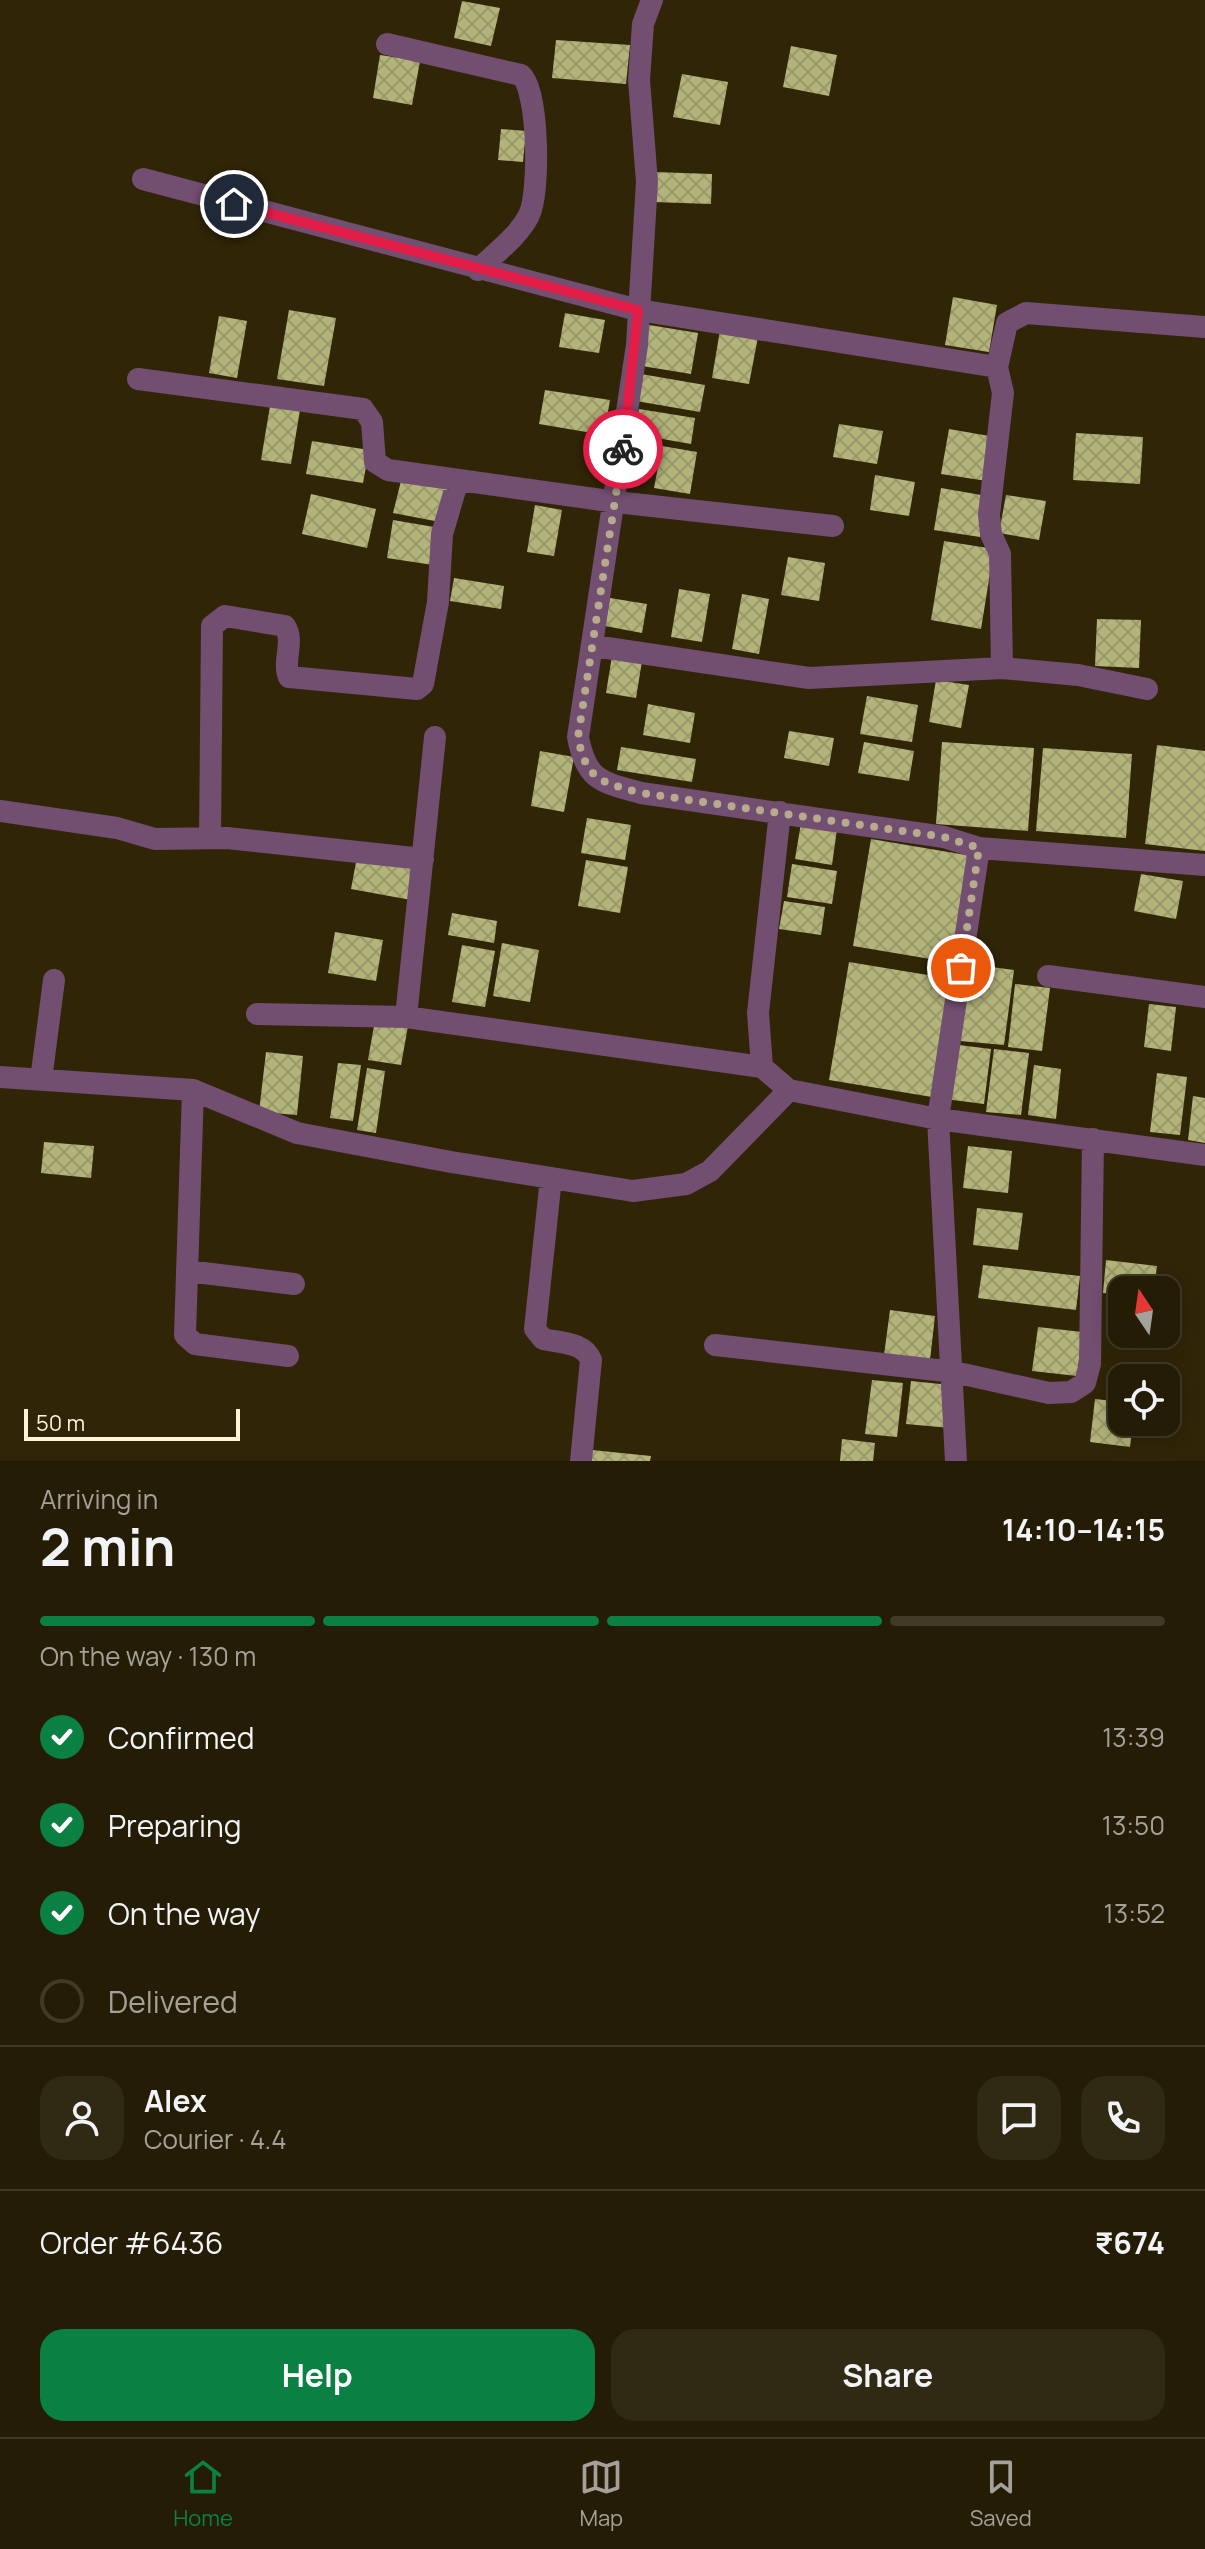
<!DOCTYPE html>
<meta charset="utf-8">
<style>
body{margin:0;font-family:Manrope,sans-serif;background:#302913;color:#f1f3f6;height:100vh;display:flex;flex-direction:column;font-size:30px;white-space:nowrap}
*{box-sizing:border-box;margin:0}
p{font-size:26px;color:#a3a19a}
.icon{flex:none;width:44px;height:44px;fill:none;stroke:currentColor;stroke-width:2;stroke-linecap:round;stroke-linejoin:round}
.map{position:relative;height:1461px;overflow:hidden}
.drawer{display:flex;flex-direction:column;background:#241c05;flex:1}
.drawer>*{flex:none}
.needle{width:52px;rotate:347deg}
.buttons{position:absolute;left:1108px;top:1276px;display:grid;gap:16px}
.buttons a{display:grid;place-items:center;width:72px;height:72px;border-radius:16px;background:#241c05;box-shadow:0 4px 20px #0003,0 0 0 2px #413a27;font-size:40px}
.scale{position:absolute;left:24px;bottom:20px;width:216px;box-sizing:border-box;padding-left:8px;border:4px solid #fff3d7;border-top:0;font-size:22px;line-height:28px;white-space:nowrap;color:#fff3d7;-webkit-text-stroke:6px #302507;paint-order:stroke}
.pin{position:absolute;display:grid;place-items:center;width:68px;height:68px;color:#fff;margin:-34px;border:4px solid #fff;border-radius:50%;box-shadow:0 2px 8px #0007}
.courier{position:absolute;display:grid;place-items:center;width:80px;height:80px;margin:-40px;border:6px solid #e11d48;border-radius:50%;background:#fff;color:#222;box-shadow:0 2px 10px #0007}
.head em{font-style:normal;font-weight:700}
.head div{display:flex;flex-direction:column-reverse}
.head{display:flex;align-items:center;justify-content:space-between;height:136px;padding:0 40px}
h1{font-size:52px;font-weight:700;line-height:60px}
.bar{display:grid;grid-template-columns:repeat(4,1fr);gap:12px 8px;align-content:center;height:96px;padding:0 40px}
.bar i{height:10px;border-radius:6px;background:#413a27}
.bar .current{background:#0b8043}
.bar p{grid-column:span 4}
.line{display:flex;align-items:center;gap:20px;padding:0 40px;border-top:2px solid #413a27}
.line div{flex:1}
.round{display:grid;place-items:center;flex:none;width:84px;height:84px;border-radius:24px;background:#302913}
ol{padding:0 40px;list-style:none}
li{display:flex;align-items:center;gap:24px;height:88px}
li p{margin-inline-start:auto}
li .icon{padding:8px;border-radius:50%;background:#0b8043;color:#fff;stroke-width:4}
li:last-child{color:#a3a19a}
li i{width:44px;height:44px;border:4px solid #413a27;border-radius:50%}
.action{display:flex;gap:16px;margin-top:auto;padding:16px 40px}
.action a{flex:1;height:92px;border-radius:24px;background:#0b8043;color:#fff;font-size:32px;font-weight:700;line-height:92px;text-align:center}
.action a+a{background:#302913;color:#f1f3f6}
.tab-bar{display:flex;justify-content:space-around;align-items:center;height:112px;border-top:2px solid #413a27;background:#241c05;font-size:22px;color:#a3a19a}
.tab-bar a{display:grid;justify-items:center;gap:4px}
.tab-bar .current{color:#0b8043}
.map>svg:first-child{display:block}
.building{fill:url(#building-cross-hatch)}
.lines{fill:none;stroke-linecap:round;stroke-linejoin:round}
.minor{stroke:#724e70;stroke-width:22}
.done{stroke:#b7ab8e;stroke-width:8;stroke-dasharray:0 14.4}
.route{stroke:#e11d48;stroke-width:10}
</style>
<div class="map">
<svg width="1205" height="1461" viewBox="0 0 1205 1461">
<defs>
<pattern id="building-cross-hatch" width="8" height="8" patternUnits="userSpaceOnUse" patternTransform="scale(2)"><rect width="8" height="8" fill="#b3b479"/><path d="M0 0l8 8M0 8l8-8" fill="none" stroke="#99996b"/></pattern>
</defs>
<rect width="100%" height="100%" fill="#302507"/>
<path class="building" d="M462,1L500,8L491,46L454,38Z
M556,40L630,45L626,84L552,78Z
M791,46L837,55L829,96L783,87Z
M380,55L420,61L412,105L373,98Z
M682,74L728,82L720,125L673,117Z
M501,129L526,131L523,162L498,160Z
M654,172L712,174L711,204L653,202Z
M953,297L997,305L989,352L945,345Z
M289,310L336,318L324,386L277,379Z
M565,313L605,320L599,353L559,347Z
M219,316L247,321L237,378L209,373Z
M649,325L698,333L691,374L642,366Z
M720,330L758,337L749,384L712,378Z
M641,374L705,385L700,412L636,401Z
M545,390L610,400L604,435L539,424Z
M271,400L301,404L291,464L261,460Z
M639,409L695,418L691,444L634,434Z
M839,424L883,431L877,464L833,457Z
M949,429L995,437L987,481L941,474Z
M1076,433L1143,437L1140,484L1073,480Z
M312,441L369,450L363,483L306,474Z
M662,446L697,452L690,494L654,488Z
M875,475L915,482L909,516L870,510Z
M402,477L448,487L440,522L393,513Z
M941,488L987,496L980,537L934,530Z
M311,494L376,509L367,548L302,534Z
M1006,495L1046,501L1039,540L999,533Z
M535,505L562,510L554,556L527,552Z
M393,520L440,528L433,565L387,558Z
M944,541L994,549L981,629L931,620Z
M788,557L825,563L819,601L781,595Z
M454,578L504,586L501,609L450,601Z
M679,589L710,594L702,642L671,637Z
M742,594L769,599L759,654L732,649Z
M610,598L647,604L642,633L605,626Z
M1097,619L1141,620L1139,668L1095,666Z
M613,650L643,655L636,698L606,693Z
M936,680L969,685L961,728L929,722Z
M867,696L918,705L912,742L860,734Z
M648,704L695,713L690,743L643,735Z
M789,731L834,738L829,766L784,758Z
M864,742L914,751L909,781L858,773Z
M942,742L1034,748L1028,831L936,824Z
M1157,745L1205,751V851L1145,844Z
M621,747L696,759L692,782L617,770Z
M1043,748L1132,754L1126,838L1036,831Z
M540,751L574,757L564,812L531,806Z
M587,818L631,825L625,860L581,853Z
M801,823L837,829L832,865L795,859Z
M871,839L972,856L954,963L853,946Z
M357,857L416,867L411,900L351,889Z
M586,860L628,867L620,913L578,906Z
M792,864L837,871L832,904L787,897Z
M1141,874L1183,881L1176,919L1134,911Z
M784,901L825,907L821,935L779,929Z
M452,913L497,921L494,943L448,935Z
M335,932L383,940L376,981L328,973Z
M502,943L539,950L530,1002L493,996Z
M462,945L495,951L485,1007L452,1002Z
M849,962L952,979L932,1097L829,1080Z
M969,964L1014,970L1004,1045L960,1041Z
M1015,984L1050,988L1042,1051L1008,1047Z
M1149,1004L1176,1007L1171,1051L1144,1047Z
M375,1020L408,1026L401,1065L368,1060Z
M951,1044L991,1049L984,1104L945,1099Z
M994,1049L1029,1053L1021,1115L986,1112Z
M266,1052L303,1056L297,1115L259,1112Z
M338,1063L361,1065L353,1121L330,1118Z
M1034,1065L1061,1069L1056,1119L1028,1115Z
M367,1068L385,1071L376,1133L357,1130Z
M1157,1073L1187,1077L1180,1135L1150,1132Z
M1193,1096L1205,1098V1143L1188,1140Z
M44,1142L94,1146L91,1178L41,1173Z
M968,1146L1012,1151L1008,1193L963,1188Z
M977,1208L1023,1213L1018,1250L973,1245Z
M1106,1260L1157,1266L1154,1290H1122V1295L1103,1293Z
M983,1265L1080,1276L1076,1310L978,1298Z
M890,1310L935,1316L930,1360L884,1355Z
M1038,1327L1082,1332L1077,1376L1032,1371Z
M872,1380L903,1383L897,1437L865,1434Z
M911,1381L950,1385V1428L906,1424Z
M1095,1399L1122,1402V1422H1133L1130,1447L1090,1442Z
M842,1439L875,1443L873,1461H840Z
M592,1450L651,1456L650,1461H590Z"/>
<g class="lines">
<path class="minor" d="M652,0L643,24L639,80L647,182L637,345L578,737C586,781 602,782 641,793L944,837L979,848L1205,865
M387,44L521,75C539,91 540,194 529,215C519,236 494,254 478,270
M143,179L638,310L997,367
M138,379L363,409L372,422L375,462L388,470L616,502L833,526
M594,646L809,678L1002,668
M1147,689L1078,675L1002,668L1000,554L991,534L989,515L1003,393L997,367L1007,323L1026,313L1205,327
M0,811L117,828L155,839L227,838L423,859
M780,812L758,1013L762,1067L789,1090L938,1119L1205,1155
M210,838L212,626L225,616L285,626C295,642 282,661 289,677L417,689L423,684L438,602L442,534L458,480
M1048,976L1205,997
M257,1014L406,1017L762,1067
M406,1017L435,737
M0,1077L193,1090L297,1133L451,1162L633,1191L686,1184L710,1171L789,1090
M41,1080L54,980
M193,1090L185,1335L195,1344L288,1356
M551,1178L535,1329L543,1339C561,1343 584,1342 591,1360L581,1461
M187,1271L294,1284
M715,1345L954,1372L1049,1393L1071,1392L1085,1383L1090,1364L1093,1139
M956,1461L938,1119L979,848"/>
</g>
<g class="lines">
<path class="done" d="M623,449L578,737C586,781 602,782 641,793L944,837L979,848L961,968"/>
<path class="route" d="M234,204L638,310L623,449"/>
</g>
</svg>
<div class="buttons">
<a><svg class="needle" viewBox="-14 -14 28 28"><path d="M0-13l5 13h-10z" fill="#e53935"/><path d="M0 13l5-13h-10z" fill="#a3a19a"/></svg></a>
<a><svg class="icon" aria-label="locate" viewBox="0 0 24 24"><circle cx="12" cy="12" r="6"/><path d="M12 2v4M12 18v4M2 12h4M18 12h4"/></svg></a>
</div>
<div class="scale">50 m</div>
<div class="pin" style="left:961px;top:968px;background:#ea580c"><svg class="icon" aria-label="bag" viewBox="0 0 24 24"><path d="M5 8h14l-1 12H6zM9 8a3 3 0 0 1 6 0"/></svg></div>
<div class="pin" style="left:234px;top:204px;background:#1f2937"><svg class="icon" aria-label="home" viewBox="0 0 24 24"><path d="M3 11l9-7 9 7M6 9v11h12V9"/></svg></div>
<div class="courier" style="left:623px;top:449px"><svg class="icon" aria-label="bike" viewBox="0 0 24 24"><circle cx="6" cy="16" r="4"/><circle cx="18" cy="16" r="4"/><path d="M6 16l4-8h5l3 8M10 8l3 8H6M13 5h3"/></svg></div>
</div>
<section class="drawer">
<div class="head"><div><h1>2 min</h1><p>Arriving in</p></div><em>14:10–14:15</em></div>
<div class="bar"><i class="current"></i><i class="current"></i><i class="current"></i><i></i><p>On the way · 130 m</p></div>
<ol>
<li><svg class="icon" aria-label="check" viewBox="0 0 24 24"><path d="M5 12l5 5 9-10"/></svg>Confirmed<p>13:39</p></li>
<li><svg class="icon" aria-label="check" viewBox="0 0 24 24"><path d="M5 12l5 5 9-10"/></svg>Preparing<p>13:50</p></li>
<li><svg class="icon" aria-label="check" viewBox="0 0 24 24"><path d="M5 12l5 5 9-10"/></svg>On the way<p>13:52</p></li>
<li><i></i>Delivered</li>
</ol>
<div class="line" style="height:144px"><a class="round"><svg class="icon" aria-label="person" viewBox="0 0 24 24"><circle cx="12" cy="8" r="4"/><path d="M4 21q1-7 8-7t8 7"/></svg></a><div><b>Alex</b><p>Courier · 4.4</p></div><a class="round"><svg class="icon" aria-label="chat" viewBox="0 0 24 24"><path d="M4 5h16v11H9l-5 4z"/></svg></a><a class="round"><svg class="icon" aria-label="phone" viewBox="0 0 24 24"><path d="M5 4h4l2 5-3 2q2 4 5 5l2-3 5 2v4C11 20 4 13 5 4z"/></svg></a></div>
<div class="line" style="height:104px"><div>Order #6436</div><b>₹674</b></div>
<div class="action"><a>Help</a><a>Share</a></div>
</section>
<nav class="tab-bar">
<a class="current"><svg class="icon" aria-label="home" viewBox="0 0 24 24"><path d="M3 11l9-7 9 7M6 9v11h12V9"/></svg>Home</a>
<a><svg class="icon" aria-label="map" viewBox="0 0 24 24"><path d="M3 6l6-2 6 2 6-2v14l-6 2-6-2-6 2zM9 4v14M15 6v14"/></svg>Map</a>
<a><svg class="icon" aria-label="saved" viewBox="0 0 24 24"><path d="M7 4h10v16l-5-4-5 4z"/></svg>Saved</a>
</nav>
